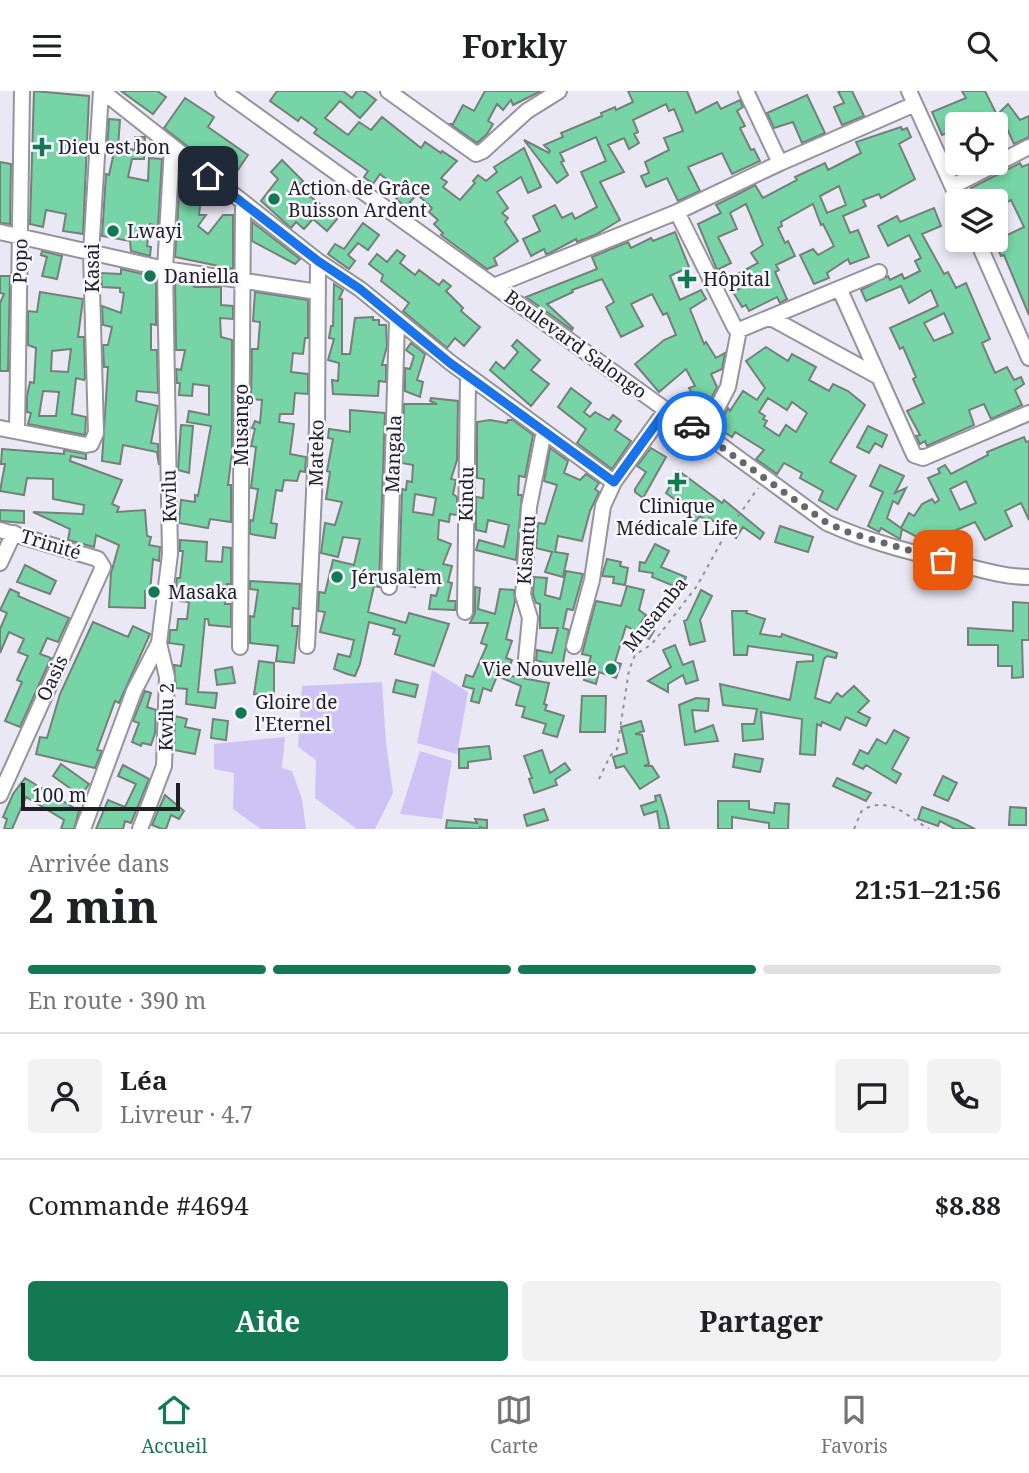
<!DOCTYPE html>
<html lang="fr">
<meta charset="utf-8">
<style>
body{margin:0;font-family:"Noto Serif",serif;background:#f2f2f2;color:#202124;height:100vh;display:flex;flex-direction:column;font-size:26px;white-space:nowrap}
*{box-sizing:border-box;margin:0}
p{font-size:23px;color:#757577}
.icon{flex:none;width:38px;height:38px;fill:none;stroke:currentColor;stroke-width:2;stroke-linecap:round;stroke-linejoin:round}
.map{position:relative;height:738px;overflow:hidden}
.side{display:flex;flex-direction:column;background:#fff;flex:1}
.side>*{flex:none}
.fabs{position:absolute;left:945px;top:21px;display:grid;gap:14px}
.fabs a{display:grid;place-items:center;width:63px;height:63px;border-radius:7px;background:#fff;box-shadow:0 4px 10px #0003;font-size:35px}
.scale{position:absolute;left:21px;bottom:18px;width:159px;box-sizing:border-box;padding-left:7px;border:4px solid #201f24;border-top:0;font-size:19px;line-height:24px;white-space:nowrap;color:#201f24;-webkit-text-stroke:5px #f8f6ff;paint-order:stroke}
.pin{position:absolute;display:grid;place-items:center;width:60px;height:60px;color:#fff;margin:-30px;border-radius:14px;box-shadow:0 4px 10px #0006}
.courier{position:absolute;display:grid;place-items:center;width:70px;height:70px;margin:-35px;border:5px solid #1a73e8;border-radius:50%;background:#fff;color:#222;box-shadow:0 2px 9px #0007}
.overview em{font-style:normal;font-weight:700}
.overview div{display:flex;flex-direction:column-reverse}
.overview{display:flex;align-items:center;justify-content:space-between;height:119px;padding:0 28px}
h1{font-size:46px;font-weight:700;line-height:52px}
.bar{display:grid;grid-template-columns:repeat(4,1fr);gap:10px 7px;align-content:center;height:84px;padding:0 28px}
.bar i{height:9px;border-radius:5px;background:#e0e0e0}
.bar .selected{background:#127952}
.bar p{grid-column:span 4}
.line{display:flex;align-items:center;gap:18px;padding:0 28px;border-top:2px solid #e0e0e0}
.line div{flex:1}
.round{display:grid;place-items:center;flex:none;width:74px;height:74px;border-radius:7px;background:#f2f2f2}
.button{display:flex;gap:14px;margin-top:auto;padding:14px 28px}
.button a{flex:1;height:80px;border-radius:7px;background:#127952;color:#fff;font-size:28px;font-weight:700;line-height:80px;text-align:center}
.button a+a{background:#f2f2f2;color:#202124}
header{display:flex;justify-content:space-between;align-items:center;height:91px;padding:0 28px;background:#fff;font-size:32px;font-weight:700}
.tab-bar{display:flex;justify-content:space-around;align-items:center;height:98px;border-top:2px solid #e0e0e0;background:#fff;font-size:19px;color:#757577}
.tab-bar a{display:grid;justify-items:center;gap:4px}
.tab-bar .selected{color:#127952}
.map>svg:first-child{display:block}
.green{fill:#cec3f5}
.building{fill:#77d4a6;stroke:#758079;stroke-width:2;fill-rule:evenodd}
.lines{fill:none;stroke-linecap:round;stroke-linejoin:round}
.minor-casing{stroke:#95939d;stroke-width:18}
.path{stroke:#929099;stroke-width:2;stroke-dasharray:3.5 5;stroke-linecap:butt}
.minor{stroke:#fff;stroke-width:14}
.done{stroke:#67656d;stroke-width:7;stroke-dasharray:0 12.6}
.route{stroke:#1a73e8;stroke-width:9}
.poi-dot{fill:#127952;stroke:#f8f6ff;stroke-width:2.5}
.labels{text-anchor:middle;stroke-width:5;stroke-linejoin:round;paint-order:stroke}
.poi-label{font-size:19px;fill:#201f24;stroke:#f8f6ff;text-anchor:start}
.street-label{font-size:19px;fill:#201f24;stroke:#f8f6ff}
</style>
<header><svg class="icon" aria-label="menu" viewBox="0 0 24 24"><path d="M4 6h16M4 12h16M4 18h16"/></svg>Forkly<svg class="icon" aria-label="search" viewBox="0 0 24 24"><circle cx="10" cy="10" r="6"/><path d="M15 15l6 6"/></svg></header>
<div class="map">
<svg width="1029" height="738" viewBox="0 0 1029 738">
<rect width="100%" height="100%" fill="#eae8f4"/>
<path class="green" d="M432,579L468,601L457,663L417,652Z
M382,591L386,652L393,702L375,738H357L315,707L316,669L298,656L302,595Z
M285,646L282,677L292,680L302,708L306,738H261L233,718L234,682L214,678V653Z
M420,660L452,670L442,728L400,723Z"/>
<path class="building" d="M34,0L89,5L83,143L63,140L66,123L46,119L43,136L30,133Z
M121,0H157L166,6L153,23Z
M277,0H343L352,7L357,0H364L376,9L360,27L340,10L325,27L348,44L359,31L371,39L382,26L421,57L425,51L441,62L442,60L457,70L441,87L447,91L443,96L460,109L475,92L473,90L478,84L486,90L497,81L494,76L524,57L541,96L528,102L521,86L497,101L508,117L502,122L508,127L505,131L518,150L494,167L497,174L487,178L441,144L443,142L434,133L438,129L429,121L432,117L417,103L406,116L396,108L402,101L380,83L373,93L364,86L368,80L314,42L317,38L301,26L298,30L270,10Z
M485,0H541L513,14L511,9L503,19L497,13L488,30L493,33L487,43L477,52L450,33H453L463,14L474,20Z
M628,0H687L696,22L717,11L721,18L740,9L743,16L737,20L745,35L740,37L751,59L754,58L760,70L732,83L722,62L688,76L700,100L678,110L667,87L646,96L641,85L649,82L645,71L669,59L664,47L683,40L674,18L669,20L666,13L633,29L638,41L634,43L639,52L629,58L624,47L608,54L624,81L600,91L620,129L595,144L577,151L576,148L550,162L546,163L544,158L531,165L523,148L540,140L533,125L555,114L562,127L572,122L575,128L597,116L581,81L606,70L596,46L560,62L564,70L561,71L568,84L557,92L524,49L549,62L550,60L544,54L563,46L561,42L602,25L601,22L615,16L616,19L633,11Z
M838,0H852L864,25L842,34L834,16L844,12Z
M962,0H985L997,24L1008,13L1020,29L1029,25V46L1014,53L1005,33H979L977,30L957,33V66L947,42L942,44L932,21L966,7Z
M807,4L825,42L802,52L793,31L774,37L767,22Z
M185,7L214,26L208,36L248,64L231,89L164,37Z
M109,28L120,29L118,56L135,59V46H145L144,68H132L128,86L148,90L149,67L162,68L158,135L150,133L147,155L151,156L150,165L131,160L130,150L102,145L106,83L109,84L114,61L107,60Z
M901,36L902,39L907,37L911,46L899,53L915,88L881,107L879,103L863,109L866,115L843,125L850,142L858,139L869,166L850,173L848,168L827,182L829,187L814,193L800,164L813,158L818,164L834,155L823,133L821,134L813,113L781,131L782,135L778,137L785,152L788,150L795,165L776,174L779,179L775,181L787,208L780,212L777,206L749,220L746,214L742,216L733,201L741,197L734,185L758,172L751,162L763,154L746,113L730,122L737,138L718,146L731,172L717,179L698,133L721,122L716,114L742,101L755,94L763,107L797,89L795,86L825,72L828,79L861,62L856,51ZM839,95L846,114L827,122L820,105Z
M282,69L303,90L298,96L338,127L327,140L313,128L304,138L296,131L291,137L261,110L278,88L271,81Z
M0,71L11,73L10,133L0,132Z
M1020,72L1022,76L1029,73V224L1004,164L1001,165L997,156L1000,155L997,149L1024,136L1011,109L996,117V110H978L971,97Z
M181,76L207,95L200,104L180,89Z
M179,104L201,107L199,124H206L198,135L208,143L223,124H233V178L175,166Z
M934,117L941,135L922,143L944,183L948,181L956,197L966,192L990,248L982,252L995,282L1007,276L1014,289L1021,286L1024,293L1015,299L1022,314L991,328L984,313L969,319L974,334L927,355L925,350L920,353L916,345L920,344L907,320L924,312L913,288L916,286L903,256L900,258L890,237L938,215L931,199L909,212L901,195L866,210L861,199L888,185L890,189L902,183L904,188L920,180L915,170L921,167L909,144L888,155L878,135L897,125L900,131ZM944,222L953,242L934,250L924,232Z
M252,131L300,168L295,173L252,150Z
M363,132L379,144L368,159L358,152L348,164L355,170L349,178L328,163L335,153L344,158Z
M675,141L689,176L670,185L680,209L701,199L706,208L690,218L704,253L706,251L716,267L725,262L722,278L711,283L717,296L710,310L699,316L689,297L695,295L686,278L659,301L635,273L664,249L676,244L667,222L663,224L652,203L631,213L643,235L621,246L606,216L614,211L602,188L572,199L573,201L547,213L573,237L572,239L526,206L597,178L592,166L628,151L631,157L651,147L653,150Z
M397,159L405,165L400,172L415,184L419,179L439,194L443,189L451,195L446,200L463,217L461,220L480,236L464,255L455,247L447,257L403,220L409,212L381,190L383,184L369,173L377,163L387,171Z
M42,160L62,165L57,188L42,185L47,166L41,164Z
M121,178L156,186V234L151,233V259H157L158,302L137,300L136,310L158,315L151,352L158,353L159,374L157,361L123,354L120,373L102,370L108,276H104L103,254H108L112,236L103,234L102,215L121,222L124,202L120,201V197L102,196L101,182L121,183Z
M0,185H10L8,280H0V212L4,203L0,202Z
M175,189L195,192L194,196H221V214L233,215V228L220,227L221,246L232,249V362L228,394H231V431L210,428L208,437L179,432L181,409L195,411V404L198,405L211,335L187,331L189,320L209,324V295L193,293L192,305L179,304L180,292H177L176,278L181,279L185,259H176Z
M334,193L343,199L339,208H342V263H350L355,227L373,226V229H379V234H386L387,255L382,274H386V291L379,290L378,305L333,303L332,289L338,290L339,272L328,269L334,248L329,247L331,235H333Z
M40,201L83,208L78,246H84L85,287L84,289L76,287L72,323L86,326L85,344L28,333L31,322L27,321V305L30,291L34,292L36,257L28,254V220L37,221ZM71,258L68,281L51,280L52,260ZM43,300L59,301L56,325H39Z
M255,201L308,209V247H305L303,263L293,262L291,281L308,283V303L295,302L293,323H280L279,331L294,333L290,363L306,366L305,381L300,380L297,390L284,389L282,400L276,399L271,432L277,433L275,447L250,443V429L253,430L258,398L251,397L256,356L251,355L255,338L252,337L255,330L260,332L262,309L251,308L252,258H258L260,231L253,230Z
M517,249L540,269L531,279L549,293L531,315L490,279L496,271L504,278L518,261L512,255Z
M411,252L425,263L417,289L423,291L420,306L405,300V277L410,278L414,265L406,259Z
M766,256L788,270L792,263L816,276L809,289L829,300L833,293L848,300L865,314L830,371L856,385L837,419L819,409L823,400L800,387L802,382L784,372L777,383L756,368L764,359L735,341L732,346L718,337L728,317L730,320L743,300L757,309L765,297L746,270ZM768,307L787,319L792,311L807,322L796,341L786,334L779,345L764,335L767,330L763,328L765,325L759,321Z
M571,297L591,312L584,321L590,326L595,321L609,329L613,324L621,330L615,339L631,350L612,378L577,352L586,338L558,316Z
M431,307L458,310L457,369L451,388L456,389L453,403L457,406V424L450,423L449,431L439,429L438,448L451,453L443,473L452,475L448,491L452,492L448,510H456L455,519L429,518L431,504L436,505L442,484L418,478L415,496L399,493L402,398L406,399L407,390L412,391L413,374L402,372L404,313H437L430,310ZM415,403L436,407L433,424L413,421Z
M350,319L385,322L379,494V496L374,495L368,521L406,532L409,522L449,533L434,575L395,563L400,545L393,543L395,538L369,531L360,573L355,585L347,583L334,578L338,563L350,566L354,549L320,541L325,521L318,520L319,501L325,502L333,469L354,474L360,448L343,446L338,466L321,462L325,432L335,434L342,411L326,408L330,381L327,380L333,348L328,347L329,338L350,341Z
M490,329L507,332L508,329H513L533,344L525,386L519,385L518,404H522L516,469L476,459L479,449L504,456L509,434L488,429L486,441L476,439V406L483,407L484,388L477,387V331Z
M181,334L193,335L189,382L178,379Z
M868,335L887,344L882,356L875,352L869,362L857,356Z
M1024,346L1026,351L1029,350V429L1021,412L1005,420L1012,435L985,449L975,431L942,445L938,458L921,454L923,449L902,438L900,448L881,437L879,441L868,435L883,401L870,395L880,374L904,385L895,402L906,397L898,413L893,410L887,427L901,437L909,422L914,425L922,413L932,408L935,412L939,409L928,387L940,382L938,378L945,374L951,383L988,364L987,361ZM966,390L976,412L960,419L950,398Z
M550,357L568,370L564,382L580,389L586,383L599,392L595,398L599,401L590,420L582,450L558,445L555,461L568,463L563,486L545,481L552,461L536,457L538,432L545,433L557,394L544,390Z
M651,357L666,366L643,407L635,401V398L646,381L637,375Z
M2,358L64,363V359L86,363V368L71,365L70,370L122,389L112,413L119,416L117,421L145,419L147,445L151,446L149,454L160,456L159,470L153,468L150,501L145,500V517L109,516L111,482L119,454L96,444L94,456L68,449L70,438L33,421L83,423L84,414L53,408V388L27,387L24,404L0,400L5,373H1Z
M679,380L722,412L724,409L764,442L760,448L743,436L736,447L709,427L707,430L700,425L695,431L674,416L678,411L666,402Z
M0,419L24,420V432L0,430Z
M780,435L813,446L808,461L775,451Z
M180,449L207,451L206,470L222,471L223,456L231,457V493H227L225,513H231V536L209,534L208,528H205L198,601L217,602L215,617L186,613L187,598L176,597L174,574L181,575L184,554L169,552L170,539H177L178,528H187L189,511L180,510L181,497L176,496L177,487H180L183,460H180Z
M655,453L669,460L661,476L686,486L681,498L652,486L653,482L639,480L640,471L645,472Z
M607,468L621,471L620,475L628,477L625,494L613,492L614,486L602,485Z
M25,474L56,490L50,503L17,491Z
M566,480L583,483L573,519L567,518L563,537L569,539L562,577L536,569L537,559L552,562L558,537H540V513L536,512L533,503L534,486L547,487L545,504L560,508Z
M250,490L300,493L299,518L293,517L292,535H298L294,572L276,570L278,555L250,552V525L254,526L258,499L250,498Z
M627,495L644,499L639,519L646,524L640,533L654,540L649,548L626,535L615,571L621,573L616,587L599,581L596,593L584,589L591,565L582,563L596,510L621,515Z
M475,496L480,497L478,518L495,523L500,498L514,499L515,510L506,548L512,550L506,567L512,569L506,584L549,592L544,613L547,614L545,619L564,625L557,646L543,642L546,633L522,626L525,616L516,614L521,595L497,585L491,600L483,597L479,612L471,610L474,598L463,595L466,584L473,586L487,554L481,552L488,532H470L475,522Z
M10,498L19,502L18,505L69,527L58,551L47,547L40,563L51,567L20,636L5,630L22,591L17,589L28,565L18,561L24,548L9,541L0,562V538L7,522L0,519Z
M701,499L712,505L700,529L705,550L690,554L684,530L687,529Z
M1013,511L1029,512V549H1022L1023,586L1012,587V575H998V554H968V537L1013,540Z
M732,520H747L746,522L765,528L760,543L781,546L782,543L837,562L836,567L827,565L824,568L815,607L830,612L837,602L842,606L854,595L869,610L858,621L870,627L866,635L846,626L840,639L822,631L821,635L817,633L815,664L800,663L802,628L761,621L763,648L743,650L742,633H754L757,618L723,614L720,593L790,609L797,571L813,570V564L748,555L747,564H734Z
M93,531L128,546L133,535L150,543L119,612L115,610L97,659L102,660L95,677L36,663L40,646L47,647L60,603Z
M675,554L683,574L693,570L698,589L686,593L683,584L668,593V601L648,590L671,576L663,559Z
M259,570L274,572V605L254,603Z
M232,576L235,592L217,594L215,579Z
M396,589L418,594L415,606L393,601Z
M145,600L151,602L147,616L156,619L155,642L151,654L142,652L141,655L132,651L139,632L133,630Z
M582,605H606L605,641H580Z
M696,607L709,608L708,620L692,619L695,641L713,634L718,650L685,654L679,614Z
M175,625L187,628L185,636L200,639L195,663L174,659Z
M213,628L228,630L226,649L211,647Z
M641,630L644,640L635,643L642,644L649,673L644,675H652L659,686L640,698L624,675L616,677L613,666L627,662L621,636Z
M894,639L909,647L892,678L901,683L896,692L866,674L863,678L853,673L860,659L868,663L877,648L886,653Z
M489,655L491,668L468,671V677H459V658Z
M542,659L550,682L565,672L570,679L555,689L557,694L534,702L529,688L532,687L524,665Z
M735,663L763,668L760,681L733,676Z
M61,673L89,693L81,705L53,685Z
M123,674L149,688L131,732L125,730L123,738H96L108,709L125,716L136,693L118,685Z
M943,685L957,692L948,710L934,704Z
M25,687L79,720L74,738H61L64,729L26,706L12,738H4L7,728L3,726L13,703Z
M837,687L871,702L866,710L833,695Z
M165,704L184,720L179,728L171,724L166,738H162L152,734Z
M660,704L667,727L669,738H660L657,720L644,724L641,715L656,710L655,705Z
M718,710H749V718L774,722L775,712L789,713L788,738H769V732L732,726V738H718Z
M922,716L957,729L975,738H955L940,730L938,735L918,728Z
M1010,716L1026,717V734H1009Z
M544,718L548,729L527,735L524,724Z
M475,728L487,729V738L480,736V738L446,737L447,729L477,732Z"/>
<g class="lines">
<defs>
<path id="minor" d="M102,0L318,170L360,198L451,272L612,390L614,391L666,319
M223,0L666,319L704,342L827,432C869,451 914,462 959,473C982,479 1005,486 1029,486
M388,0L476,63L483,60L527,20L559,0
M746,0L780,72
M909,0L959,110
M953,95L1029,56
M677,121L735,237L739,239L879,181
M0,141L165,178L318,201
M977,149L1029,267
M496,194L677,121L780,72L915,13
M840,199L914,364L923,367L1029,322
M771,227L879,286
M0,337L86,354L91,353L96,342L91,162L101,0
M17,340L22,0
M704,342L728,296L739,239
M0,439L98,468L103,476L0,704
M0,472L14,442
M389,496L397,230
M465,521L468,285
M307,555L317,336L318,170
M574,555L592,489L603,415L614,391
M240,556L243,112
M525,578L530,527L523,504L524,492L529,416L544,340
M83,738L134,600L159,552L170,463L165,178L172,57
M140,738L164,675L167,586L159,552"/>
</defs>
<use href="#minor" class="minor-casing"/>
<path class="path" d="M599,688L610,665L617,658L629,579L635,564L652,553L697,495L725,444L758,397
M854,738L862,719C890,705 904,723 929,738"/>
<use href="#minor" class="minor"/>
</g>
<g class="lines">
<path class="done" d="M692,335L827,432L850,442L943,469"/>
<path class="route" d="M208,85L318,170L360,198L450,272L614,391L666,319L692,335"/>
</g>
<g class="poi-dot">
<path d="M38.5 45.5h7v7h7v7h-7v7h-7v-7h-7v-7h7z"/>
<circle cx="274" cy="108" r="7"/>
<circle cx="113" cy="140" r="7"/>
<circle cx="150" cy="185" r="7"/>
<path d="M683.5 177.5h7v7h7v7h-7v7h-7v-7h-7v-7h7z"/>
<path d="M673.5 380.5h7v7h7v7h-7v7h-7v-7h-7v-7h7z"/>
<circle cx="337" cy="486" r="7"/>
<circle cx="154" cy="501" r="7"/>
<circle cx="611" cy="578" r="7"/>
<circle cx="241" cy="622" r="7"/>
</g>
<g class="labels">
<g class="poi-label">
<text x="58" y="63">Dieu est bon</text>
<text x="288" y="104">Action de Grâce<tspan x="288" dy="22">Buisson Ardent</tspan></text>
<text x="127" y="147">Lwayi</text>
<text x="164" y="192">Daniella</text>
<text x="703" y="195">Hôpital</text>
<text x="677" y="422" text-anchor="middle">Clinique<tspan x="677" dy="22">Médicale Life</tspan></text>
<text x="351" y="493">Jérusalem</text>
<text x="168" y="508">Masaka</text>
<text x="597" y="585" text-anchor="end">Vie Nouvelle</text>
<text x="255" y="618">Gloire de<tspan x="255" dy="22">l'Eternel</tspan></text>
</g>
<g class="street-label">
<text transform="translate(20 170) rotate(-89)" y="7">Popo</text>
<text transform="translate(92 177) rotate(-90)" y="7">Kasai</text>
<text transform="translate(576 253) rotate(36)" y="7">Boulevard Salongo</text>
<text transform="translate(241 334) rotate(-90)" y="7">Musango</text>
<text transform="translate(316 362) rotate(-89)" y="7">Mateko</text>
<text transform="translate(393 363) rotate(-88)" y="7">Mangala</text>
<text transform="translate(466 403) rotate(-89)" y="7">Kindu</text>
<text transform="translate(169 405) rotate(-91)" y="7">Kwilu</text>
<text transform="translate(51 453) rotate(17)" y="7">Trinité</text>
<text transform="translate(526 459) rotate(-86)" y="7">Kisantu</text>
<text transform="translate(655 523) rotate(-51)" y="7">Musamba</text>
<text transform="translate(52 587) rotate(-65)" y="7">Oasis</text>
<text transform="translate(166 626) rotate(-89)" y="7">Kwilu 2</text>
</g>
</g>
</svg>
<div class="fabs">
<a><svg class="icon" aria-label="locate" viewBox="0 0 24 24"><circle cx="12" cy="12" r="6"/><path d="M12 2v4M12 18v4M2 12h4M18 12h4"/></svg></a>
<a><svg class="icon" aria-label="layers" viewBox="0 0 24 24"><path d="M12 4l9 5-9 5-9-5zM3 14l9 5 9-5"/></svg></a>
</div>
<div class="scale">100 m</div>
<div class="pin" style="left:943px;top:469px;background:#ea580c"><svg class="icon" aria-label="bag" viewBox="0 0 24 24"><path d="M5 8h14l-1 12H6zM9 8a3 3 0 0 1 6 0"/></svg></div>
<div class="pin" style="left:208px;top:85px;background:#1f2937"><svg class="icon" aria-label="home" viewBox="0 0 24 24"><path d="M3 11l9-7 9 7M6 9v11h12V9"/></svg></div>
<div class="courier" style="left:692px;top:335px"><svg class="icon" aria-label="car" viewBox="0 0 24 24"><path d="M5 17H2v-5l4-1 3-4h7l3 4 3 1v5h-3M9 17h6M6 11h13"/><circle cx="7" cy="17" r="2"/><circle cx="17" cy="17" r="2"/></svg></div>
</div>
<section class="side">
<div class="overview"><div><h1>2 min</h1><p>Arrivée dans</p></div><em>21:51–21:56</em></div>
<div class="bar"><i class="selected"></i><i class="selected"></i><i class="selected"></i><i></i><p>En route · 390 m</p></div>
<div class="line" style="height:126px"><a class="round"><svg class="icon" aria-label="person" viewBox="0 0 24 24"><circle cx="12" cy="8" r="4"/><path d="M4 21q1-7 8-7t8 7"/></svg></a><div><b>Léa</b><p>Livreur · 4.7</p></div><a class="round"><svg class="icon" aria-label="chat" viewBox="0 0 24 24"><path d="M4 5h16v11H9l-5 4z"/></svg></a><a class="round"><svg class="icon" aria-label="phone" viewBox="0 0 24 24"><path d="M5 4h4l2 5-3 2q2 4 5 5l2-3 5 2v4C11 20 4 13 5 4z"/></svg></a></div>
<div class="line" style="height:91px"><div>Commande #4694</div><b>$8.88</b></div>
<div class="button"><a>Aide</a><a>Partager</a></div>
</section>
<nav class="tab-bar">
<a class="selected"><svg class="icon" aria-label="home" viewBox="0 0 24 24"><path d="M3 11l9-7 9 7M6 9v11h12V9"/></svg>Accueil</a>
<a><svg class="icon" aria-label="map" viewBox="0 0 24 24"><path d="M3 6l6-2 6 2 6-2v14l-6 2-6-2-6 2zM9 4v14M15 6v14"/></svg>Carte</a>
<a><svg class="icon" aria-label="saved" viewBox="0 0 24 24"><path d="M7 4h10v16l-5-4-5 4z"/></svg>Favoris</a>
</nav>
